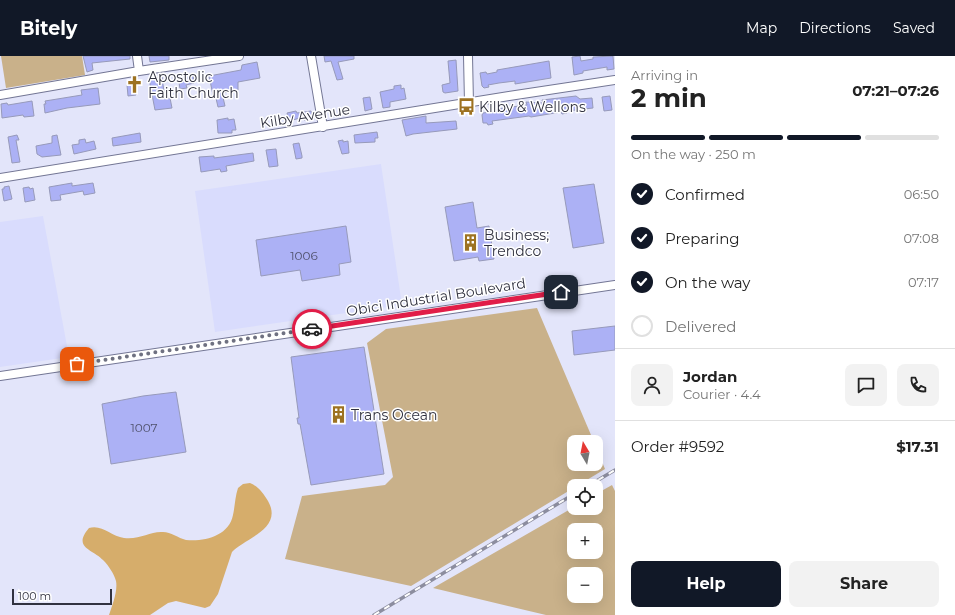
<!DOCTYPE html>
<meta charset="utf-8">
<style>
body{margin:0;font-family:Montserrat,sans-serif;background:#f2f2f2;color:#222;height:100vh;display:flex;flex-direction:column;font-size:15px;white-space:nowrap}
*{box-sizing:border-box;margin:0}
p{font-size:13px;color:#767676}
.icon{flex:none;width:22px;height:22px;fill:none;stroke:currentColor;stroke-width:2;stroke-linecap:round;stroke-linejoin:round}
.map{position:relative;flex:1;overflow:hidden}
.side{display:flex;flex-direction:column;background:#fff;width:340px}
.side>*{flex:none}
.needle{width:26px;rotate:350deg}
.tools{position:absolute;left:567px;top:379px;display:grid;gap:8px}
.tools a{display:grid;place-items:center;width:36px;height:36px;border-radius:8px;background:#fff;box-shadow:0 4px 16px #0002;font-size:20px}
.scale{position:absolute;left:12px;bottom:10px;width:100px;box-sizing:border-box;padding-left:4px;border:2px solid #313240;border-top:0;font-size:11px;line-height:14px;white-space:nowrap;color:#313240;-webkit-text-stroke:3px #fff;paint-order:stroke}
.pin{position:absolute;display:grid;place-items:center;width:34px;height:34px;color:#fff;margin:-17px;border-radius:8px;box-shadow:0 2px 6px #0006}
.courier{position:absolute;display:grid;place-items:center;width:40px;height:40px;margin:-20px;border:3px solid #e11d48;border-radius:50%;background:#fff;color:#222;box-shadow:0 1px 5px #0007}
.headline em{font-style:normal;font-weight:700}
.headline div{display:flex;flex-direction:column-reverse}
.headline{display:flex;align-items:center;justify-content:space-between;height:68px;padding:0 16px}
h1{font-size:26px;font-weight:700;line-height:30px}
.bar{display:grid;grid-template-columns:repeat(4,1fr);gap:6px 4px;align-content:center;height:48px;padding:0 16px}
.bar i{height:5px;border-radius:3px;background:#e0e0e0}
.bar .current{background:#111827}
.bar p{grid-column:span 4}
.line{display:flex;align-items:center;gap:10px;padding:0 16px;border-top:1px solid #e0e0e0}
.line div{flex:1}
.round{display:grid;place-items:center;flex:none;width:42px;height:42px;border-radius:8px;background:#f2f2f2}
ol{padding:0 16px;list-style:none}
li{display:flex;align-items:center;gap:12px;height:44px}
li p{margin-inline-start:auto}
li .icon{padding:4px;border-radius:50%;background:#111827;color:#fff;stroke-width:4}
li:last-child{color:#767676}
li i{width:22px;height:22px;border:2px solid #e0e0e0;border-radius:50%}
.button{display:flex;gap:8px;margin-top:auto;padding:8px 16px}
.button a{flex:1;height:46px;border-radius:8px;background:#111827;color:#fff;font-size:16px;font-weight:700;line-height:46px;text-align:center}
.button a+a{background:#f2f2f2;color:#222}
header{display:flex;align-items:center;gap:24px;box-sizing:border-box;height:56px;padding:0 20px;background:#111827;color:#fff}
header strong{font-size:19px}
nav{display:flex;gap:22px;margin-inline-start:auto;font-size:14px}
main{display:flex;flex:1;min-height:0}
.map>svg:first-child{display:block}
.built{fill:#d9dcfd}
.green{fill:#c9b18a;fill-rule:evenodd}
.water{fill:#d6ad6b}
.building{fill:#acb1f5;stroke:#979aba}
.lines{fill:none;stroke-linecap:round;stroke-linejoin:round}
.minor-casing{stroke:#737694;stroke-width:10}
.minor{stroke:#fff;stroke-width:8}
.rail-casing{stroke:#8c8d9f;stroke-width:3.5}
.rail{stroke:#fff;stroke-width:2;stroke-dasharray:6;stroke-linecap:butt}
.done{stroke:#6f7181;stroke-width:4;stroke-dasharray:0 7.2}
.route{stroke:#e11d48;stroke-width:5}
.labels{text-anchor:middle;stroke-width:3;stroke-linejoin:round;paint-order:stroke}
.number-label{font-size:12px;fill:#50526d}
.poi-label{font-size:14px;fill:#313240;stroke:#fff;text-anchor:start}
.street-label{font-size:14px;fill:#313240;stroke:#fff}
</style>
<header>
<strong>Bitely</strong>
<nav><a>Map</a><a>Directions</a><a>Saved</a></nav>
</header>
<main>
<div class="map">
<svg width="615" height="559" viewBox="0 0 615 559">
<rect width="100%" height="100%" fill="#e3e5fa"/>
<path class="built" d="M381,108L402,249L215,276L195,135Z
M43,160L69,301L0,311V166Z"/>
<path class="green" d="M1,0H82L85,19L6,32Z
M537,252L594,386H574V408H596V391L605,413L411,530L285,503L302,440L385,429L393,421L367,287L386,273Z
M612,429L615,435V559H546L433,532L574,451L596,452V438ZM574,474H596V496H574ZM574,518H596V540H574Z"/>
<path class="water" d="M250,427C259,431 263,437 268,445C284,473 243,483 232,496L218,538L210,550L205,552L176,545L168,547L150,559H109C112,550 118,535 116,525C114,518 109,510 103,504C93,493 72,492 89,472C102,468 111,480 124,482C140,484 150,475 163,476C171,476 178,482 186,484C204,486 229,480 233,459C235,450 235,441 238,432L243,428Z"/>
<path class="building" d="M83,0H130V3L92,7L93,14L87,16Z
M149,0H169V4L150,6Z
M324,0H354V3L338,6L343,23L337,24L331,5L325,6Z
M580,0L581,5L593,3V1L613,0L614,13L607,14V11L583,15V17L574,19L572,1Z
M456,4L458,35L445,37L443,36L442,29L450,27L448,5Z
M549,5L551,22L515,28V25L499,27L488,29L489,31L484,32L482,30L480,17L486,16L487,18L497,16V14Z
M257,6L260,22L238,26V34L222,37L225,50L218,51L215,38L213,39L209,20L241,14L242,9Z
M191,18L193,19L194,27L186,29L187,32L180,33L178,20Z
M162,21L165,43L170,42L172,52L155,54L149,23Z
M132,28H134L136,39L128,40L127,29Z
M401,29V33L404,32L406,43L390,46V51L383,52L380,36L394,33V30Z
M98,32L100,48L67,52L45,57L44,48H46L45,45L82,39L81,34Z
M576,40L580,43L592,42L593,52L567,55V57L562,58L561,56L531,61L529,60L492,65L493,68L488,69L487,67H483L482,59L483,57L497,55V53L527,49L526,46L543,47L542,44Z
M610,40L612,54L604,55L602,41Z
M370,41L372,53L365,55L363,42Z
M32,45L34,60L24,61L23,59L2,62L1,48L7,47L8,49Z
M296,55L297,57L311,55L313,63L304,64V61L289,65L287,57Z
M426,60V67L456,65L457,73L413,78L406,80L402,64Z
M228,62V64L234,63L236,74H232V77H218L217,64Z
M377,76L378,82H375V86L355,87L354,79Z
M140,77L141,86L113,90L112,82Z
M17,79L19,84H16L20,106L12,107L8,81Z
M57,79L61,99L42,101L37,98L36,90L52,87V80Z
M85,83L86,87L94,85L96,93L74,98L72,89L79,88V84Z
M343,84V86L348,85L349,97L342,98L338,85Z
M299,87L302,100V102L296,103L293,88Z
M276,93L278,110L269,111L266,94Z
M253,97L254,105L226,110L227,115L221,116L220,113L201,116L199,101L214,100V102Z
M72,127V130L93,127L95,137L84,139L83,135L60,139L61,144L51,145L49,131Z
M594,128L604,187L573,192L563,132Z
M9,130L12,143L4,145L2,133H4V131Z
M29,131L30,133L33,132L35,144L25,146L23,132Z
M473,146L477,172L489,170L494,203L479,205L478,201L454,205L445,151Z
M346,170L351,206L339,208L340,219L302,225L300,214L261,220L256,184Z
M615,270V294L574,299L572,275Z
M364,291L384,418L311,429L300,368H298L297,362H299L291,301Z
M176,336L186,396L111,408L102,348L143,340Z"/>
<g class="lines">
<defs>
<path id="minor" d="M137,0L139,15
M311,0L323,71
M468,0L469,47
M0,39L139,15L239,0
M0,122L509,40L615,24
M0,320L615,229"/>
</defs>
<use href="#minor" class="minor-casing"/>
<use href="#minor" class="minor"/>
<defs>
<path id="rail" d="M588,430L615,414
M374,559L574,438"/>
</defs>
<use href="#rail" class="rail-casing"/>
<use href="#rail" class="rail"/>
</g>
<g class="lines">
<path class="done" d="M77,308L312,273"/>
<path class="route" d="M312,273L561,236"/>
</g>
<defs>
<symbol id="church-bare" viewBox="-9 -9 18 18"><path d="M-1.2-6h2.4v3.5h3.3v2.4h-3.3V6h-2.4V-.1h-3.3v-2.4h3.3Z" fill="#9d7221" stroke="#fff" stroke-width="2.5" paint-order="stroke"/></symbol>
<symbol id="bus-bare" viewBox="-9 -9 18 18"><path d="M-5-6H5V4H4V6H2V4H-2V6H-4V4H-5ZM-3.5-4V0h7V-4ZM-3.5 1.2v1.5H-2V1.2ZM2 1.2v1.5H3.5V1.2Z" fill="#9d7221" stroke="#fff" stroke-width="2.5" paint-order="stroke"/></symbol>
<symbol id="building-bare" viewBox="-9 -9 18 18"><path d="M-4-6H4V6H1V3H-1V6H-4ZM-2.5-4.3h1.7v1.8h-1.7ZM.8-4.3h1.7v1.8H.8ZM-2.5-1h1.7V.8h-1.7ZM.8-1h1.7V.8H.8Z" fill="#9d7221" stroke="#fff" stroke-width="2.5" paint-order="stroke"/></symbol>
</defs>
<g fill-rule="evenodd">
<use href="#church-bare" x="122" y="16" width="25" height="25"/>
<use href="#bus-bare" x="454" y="38" width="25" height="25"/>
<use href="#building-bare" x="458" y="174" width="25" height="25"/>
<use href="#building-bare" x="326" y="346" width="25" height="25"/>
</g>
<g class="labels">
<g class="number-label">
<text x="304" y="204">1006</text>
<text x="144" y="376">1007</text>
</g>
<g class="poi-label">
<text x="148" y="26">Apostolic<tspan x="148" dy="16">Faith Church</tspan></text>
<text x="479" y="56">Kilby &amp; Wellons</text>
<text x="484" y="184">Business;<tspan x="484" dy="16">Trendco</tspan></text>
<text x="351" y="364">Trans Ocean</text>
</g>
<g class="street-label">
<text transform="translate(305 60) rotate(-9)" y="5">Kilby Avenue</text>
<text transform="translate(436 241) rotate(-9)" y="5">Obici Industrial Boulevard</text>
</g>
</g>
</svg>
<div class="tools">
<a><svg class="needle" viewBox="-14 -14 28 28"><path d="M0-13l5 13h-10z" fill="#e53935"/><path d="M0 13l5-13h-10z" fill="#767676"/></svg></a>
<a><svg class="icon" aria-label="locate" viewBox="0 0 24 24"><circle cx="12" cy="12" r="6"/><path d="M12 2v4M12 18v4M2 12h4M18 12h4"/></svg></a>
<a>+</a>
<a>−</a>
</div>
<div class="scale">100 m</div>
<div class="pin" style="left:77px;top:308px;background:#ea580c"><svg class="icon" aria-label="bag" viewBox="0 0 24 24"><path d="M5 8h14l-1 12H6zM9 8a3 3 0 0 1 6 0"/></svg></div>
<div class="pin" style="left:561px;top:236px;background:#1f2937"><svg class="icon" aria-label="home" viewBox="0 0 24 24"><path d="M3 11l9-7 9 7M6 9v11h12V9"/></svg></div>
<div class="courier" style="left:312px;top:273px"><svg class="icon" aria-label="car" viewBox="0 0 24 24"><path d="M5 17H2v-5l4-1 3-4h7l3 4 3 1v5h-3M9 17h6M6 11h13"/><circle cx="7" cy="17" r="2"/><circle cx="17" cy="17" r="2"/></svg></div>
</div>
<section class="side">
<div class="headline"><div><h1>2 min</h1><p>Arriving in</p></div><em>07:21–07:26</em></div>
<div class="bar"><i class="current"></i><i class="current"></i><i class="current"></i><i></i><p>On the way · 250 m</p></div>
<ol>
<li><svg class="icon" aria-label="check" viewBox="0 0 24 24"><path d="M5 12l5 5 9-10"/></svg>Confirmed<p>06:50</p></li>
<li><svg class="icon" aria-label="check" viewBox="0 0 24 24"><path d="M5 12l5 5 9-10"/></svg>Preparing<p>07:08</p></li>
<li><svg class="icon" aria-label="check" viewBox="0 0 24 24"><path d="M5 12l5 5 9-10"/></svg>On the way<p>07:17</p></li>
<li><i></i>Delivered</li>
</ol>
<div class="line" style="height:72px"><a class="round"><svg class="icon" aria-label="person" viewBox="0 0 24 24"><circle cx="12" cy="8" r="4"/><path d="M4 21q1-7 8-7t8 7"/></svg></a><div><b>Jordan</b><p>Courier · 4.4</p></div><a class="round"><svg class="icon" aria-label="chat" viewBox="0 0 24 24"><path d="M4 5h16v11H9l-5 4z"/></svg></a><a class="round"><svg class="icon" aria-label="phone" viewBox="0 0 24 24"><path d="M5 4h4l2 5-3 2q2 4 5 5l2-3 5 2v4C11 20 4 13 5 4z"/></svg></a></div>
<div class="line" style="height:52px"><div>Order #9592</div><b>$17.31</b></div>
<div class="button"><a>Help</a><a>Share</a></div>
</section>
</main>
